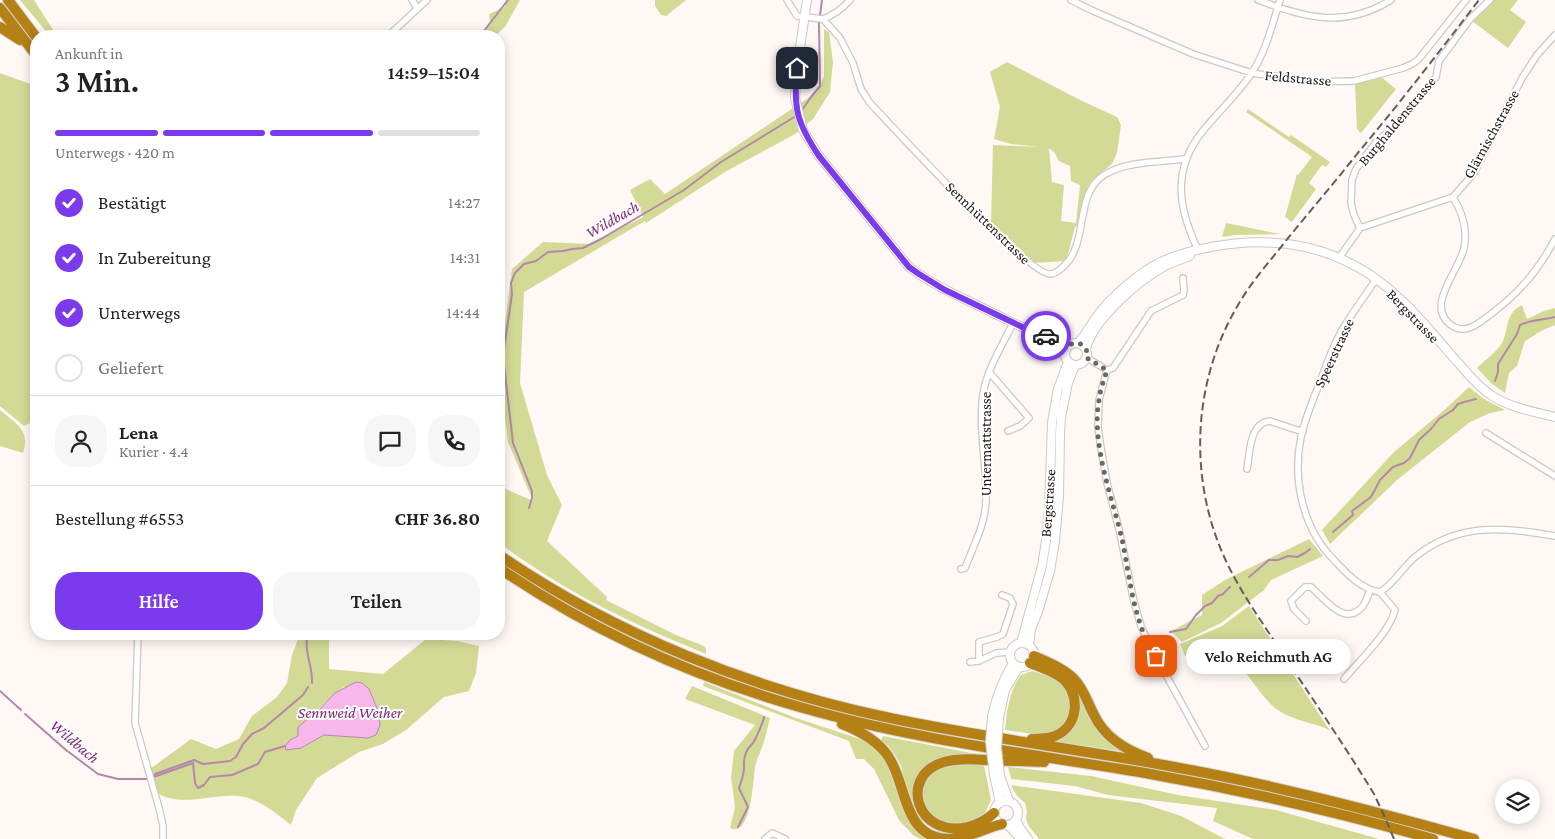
<!DOCTYPE html>
<html lang="de">
<meta charset="utf-8">
<style>
body{margin:0;font-family:"Crimson Pro",serif;background:#f6f6f6;color:#222;height:100vh;display:flex;flex-direction:column;font-size:19px;white-space:nowrap}
*{box-sizing:border-box;margin:0}
p{font-size:16px;color:#767676}
.icon{flex:none;width:28px;height:28px;fill:none;stroke:currentColor;stroke-width:2;stroke-linecap:round;stroke-linejoin:round}
.map{position:relative;flex:1;overflow:hidden}
.sheet{position:absolute;left:30px;top:30px;width:475px;height:610px;display:flex;flex-direction:column;background:#fff;border-radius:20px;box-shadow:0 2px 12px #0003}
.sheet>*{flex:none}
.tools{position:absolute;left:1495px;top:779px;display:grid;gap:10px}
.tools a{display:grid;place-items:center;width:45px;height:45px;border-radius:50%;background:#fff;box-shadow:0 2px 12px #0003;font-size:25px}
.pin{position:absolute;display:grid;place-items:center;width:42px;height:42px;color:#fff;margin:-21px;border-radius:10px;box-shadow:0 2px 8px #0006}
.courier{position:absolute;display:grid;place-items:center;width:50px;height:50px;margin:-25px;border:4px solid #7c3aed;border-radius:50%;background:#fff;color:#222;box-shadow:0 1px 6px #0007}
.bubble{position:absolute;height:35px;border-radius:18px;background:#fff;box-shadow:0 2px 12px #0003;font-size:16px;font-weight:600;line-height:35px;text-align:center}
.headline em{font-style:normal;font-weight:600}
.headline div{display:flex;flex-direction:column-reverse}
.headline{display:flex;align-items:center;justify-content:space-between;height:85px;padding:0 25px}
h1{font-size:32px;font-weight:600;line-height:38px}
.bar{display:grid;grid-template-columns:repeat(4,1fr);gap:8px 5px;align-content:center;height:60px;padding:0 25px}
.bar i{height:6px;border-radius:4px;background:#e0e0e0}
.bar .on{background:#7c3aed}
.bar p{grid-column:span 4}
.line{display:flex;align-items:center;gap:12px;padding:0 25px;border-top:1px solid #e0e0e0}
.line div{flex:1}
.round{display:grid;place-items:center;flex:none;width:52px;height:52px;border-radius:20px;background:#f6f6f6}
ol{padding:0 25px;list-style:none}
li{display:flex;align-items:center;gap:15px;height:55px}
li p{margin-inline-start:auto}
li .icon{padding:5px;border-radius:50%;background:#7c3aed;color:#fff;stroke-width:4}
li:last-child{color:#767676}
li i{width:28px;height:28px;border:2px solid #e0e0e0;border-radius:50%}
.cta{display:flex;gap:10px;margin-top:auto;padding:10px 25px}
.cta a{flex:1;height:58px;border-radius:20px;background:#7c3aed;color:#fff;font-size:20px;font-weight:600;line-height:58px;text-align:center}
.cta a+a{background:#f6f6f6;color:#222}
.map>svg:first-child{display:block}
.green{fill:#d3da96;fill-rule:evenodd}
.water{fill:#f7b7ea;stroke:#b587aa}
.lines{fill:none;stroke-linecap:round;stroke-linejoin:round}
.stream{stroke:#b587aa;stroke-width:2}
.street-casing{stroke:#cec7c4;stroke-width:8}
.secondary-casing{stroke:#cec7c4;stroke-width:10}
.highway-casing{stroke:#d6d5d5;stroke-width:12}
.street{stroke:#fff;stroke-width:5.5}
.secondary{stroke:#fff;stroke-width:8}
.highway{stroke:#b58014;stroke-width:10}
.rail{stroke:#625e5d;stroke-width:2;stroke-dasharray:8 4;stroke-linecap:butt}
.secondary-bridge-casing{stroke:#cec7c4;stroke-width:10;stroke-linecap:butt}
.secondary-bridge{stroke:#fff;stroke-width:8}
.done{stroke:#6a6664;stroke-width:5;stroke-dasharray:0 9}
.route{stroke:#7c3aed;stroke-width:6}
.labels{text-anchor:middle;stroke-width:4;stroke-linejoin:round;paint-order:stroke}
.street-label{font-size:15px;fill:#1a1716;stroke:#fff}
.water-label{font-size:16px;font-style:italic;fill:#812876;stroke:#fff}
</style>
<div class="map">
<svg width="1555" height="839" viewBox="0 0 1555 839">
<rect width="100%" height="100%" fill="#fff8f5"/>
<path class="green" d="M20,0H34L57,36H50Z
M506,0H520L505,27L495,36H475L483,32L490,24L489,14L505,7Z
M655,0H686L666,16L661,15L655,6Z
M1492,0H1518L1510,10L1526,22L1508,48L1472,21Z
M824,29L829,32L833,62L830,92L813,119L795,134L725,172L646,223L645,221L524,292L520,383L547,475L562,505L547,541L607,597L606,600L676,635L704,646L706,649V654C670,639 635,624 600,606C565,588 531,566 499,543V486L533,501L508,442L499,370L512,269L543,242L589,244L643,217L630,190L650,179L665,194L817,92L824,76Z
M1007,62L1082,101L1117,117L1121,125L1117,153L1112,164L1093,179L1088,186L1078,225L1075,227L1066,261L1033,263L1019,248L991,224L993,145L1040,147L1011,144L994,139L1000,107L990,72ZM1049,148L1054,152L1059,161L1070,166L1071,181L1080,185L1076,223L1061,221L1064,185L1052,182Z
M0,73L36,86V420L24,426L0,406Z
M1380,76L1396,89L1361,133L1357,129L1355,82Z
M1248,109L1289,137L1291,135L1330,162L1326,167L1322,165L1309,183L1316,189L1292,222L1285,217L1297,174L1298,175L1312,157L1246,112Z
M1226,223L1275,233L1282,234L1235,235L1222,237Z
M1522,305L1527,319L1544,311L1555,308V325L1543,330L1525,341L1517,366L1509,373L1505,393L1492,384L1477,368C1484,361 1494,354 1500,346C1510,333 1503,314 1522,305Z
M1469,387L1484,399L1505,410L1490,413L1470,422L1397,480L1330,544L1322,530L1394,452L1442,412Z
M0,410C15,423 31,430 23,453L0,446Z
M1309,539L1323,556L1271,580L1264,590L1221,623L1182,642L1171,631L1202,615V595L1225,580Z
M1249,606L1330,731L1325,728C1309,722 1289,719 1275,708C1243,680 1240,637 1185,656L1180,644L1222,626Z
M300,634H331L329,642V669L383,674L426,639L457,641L479,646L476,673L469,691L444,697L406,730L383,744L359,752L317,778L296,810L291,825C278,815 262,801 245,797C216,791 184,809 157,793L150,769L191,739L216,749L239,739L252,716L277,697L287,683L292,655ZM344,687L369,689C375,707 384,716 376,735L368,738L324,735L301,748L290,740L298,736V727C315,716 327,698 344,687Z
M1032,671L1054,678H1069L1120,751L1053,741L1039,735L1005,730C1007,712 1009,690 1021,675Z
M704,682L793,717L866,741L881,753L894,778L903,808L934,839H920L913,835L899,820L874,769L864,759H856L849,741L703,686Z
M692,686L770,718C768,726 766,734 764,741C762,749 758,756 756,763C753,772 753,839 730,828L735,807L731,777L734,751L755,725L685,699Z
M883,736L982,755L991,800L985,813L977,818L967,822L947,824L936,819L928,810L920,820L907,796L902,768L896,756L889,747L881,740Z
M1008,767L1091,776L1178,795L1276,810L1379,839H1253L1213,821L1217,808L1108,795L1075,786L1011,779Z
M1011,785L1141,803L1181,816L1225,839H1039L1028,825L1026,818L1027,812L1025,803L1017,796Z"/>
<path class="water" d="M356,682L362,683L369,689L377,708L380,725L376,735L368,738L324,735L301,748L286,750L285,746L290,740L298,736V727L320,709L335,693Z"/>
<g class="lines">
<path class="stream" d="M480,36L508,0
M800,113L811,97L820,86L819,23L822,0
M1495,381L1498,372V364L1517,334L1520,325C1530,320 1544,320 1555,317
M529,508L532,498V491L513,443L503,356L512,294L511,283L515,273L524,264L536,261L548,252L563,251L572,249L583,248L601,239L684,190L721,162L796,116
M1333,532L1353,515L1352,511L1371,497L1380,480L1393,467L1404,463L1410,458L1419,440L1431,429L1439,419L1453,410L1458,404L1464,402L1476,399
M1249,577L1269,560H1278L1288,556L1297,557L1305,553L1310,549
M1170,632L1186,629L1196,615L1205,606L1212,603L1218,596L1223,594L1230,587
M308,634C303,650 313,666 312,683
M0,691L21,710
M25,714L66,750L98,774L118,779H148L193,763L195,783L198,788L204,785L210,777L232,775L258,764L265,752L285,746
M153,777L155,774L194,760L203,764L230,761L236,757L243,744L252,734L264,728L303,695L308,687
M738,827L748,807L739,788C741,782 744,775 744,768C744,762 743,759 746,753C747,749 750,746 753,743C756,738 763,723 764,717"/>
<defs>
<path id="street" d="M412,0L417,8
M787,0L797,16L823,19L840,38L853,63L861,89L870,103C892,126 1029,277 1051,274C1056,273 1061,269 1064,266C1089,243 1074,194 1104,175C1125,161 1161,162 1185,159
M1071,0L1091,10L1193,54L1252,73L1313,82L1354,81L1403,68L1412,64L1418,60L1466,0
M1258,0C1307,18 1344,29 1391,0
M823,19C834,15 842,9 850,0
M388,36L427,0
M1453,197C1462,212 1468,230 1464,248C1459,272 1422,308 1454,327C1468,334 1480,322 1491,314C1520,292 1538,271 1555,239
M1360,228L1354,215L1351,203L1352,180L1356,169L1377,141L1394,127L1436,77L1439,61L1470,19L1490,0
M1198,250C1178,208 1172,170 1202,132C1218,112 1237,95 1251,74C1266,52 1272,25 1280,0
M1339,258L1360,228L1453,197L1474,173L1522,78L1537,55L1555,35
M1376,279C1366,295 1354,310 1344,327C1333,344 1327,364 1320,382C1313,400 1305,418 1301,437C1292,480 1303,529 1334,560C1346,573 1362,590 1380,592
M1087,358L1107,370L1099,400L1098,427L1100,442L1107,483L1119,529L1134,602L1141,626L1149,644L1205,746
M1107,370L1113,368L1151,311L1183,295L1184,291L1183,278
M989,372L1029,418L1020,426L1008,431
M1486,433L1555,476
M1247,469C1250,453 1249,423 1270,421L1303,432
M961,569L965,568C973,547 986,523 986,499C987,464 977,423 984,389C989,366 1003,344 1013,323
M1380,592C1393,585 1403,567 1415,557C1458,522 1505,527 1555,536
M1306,621L1294,609L1291,601L1305,587H1311C1325,599 1345,628 1363,606C1366,601 1368,596 1370,591
M138,634L135,723L159,808L163,826V839
M979,661V642L997,637L1003,634L1013,604L1010,598L1002,595
M970,662L979,661L996,653L1010,652
M1344,679C1360,660 1389,633 1395,610L1380,592
M765,839L772,833L785,839"/>
<path id="secondary" d="M807,0L797,68L795,98L803,130L819,156L909,267C934,286 963,298 991,312C1016,324 1042,339 1070,344
M1043,338L1065,355
M1065 354a11 11 0 1 1 22 0a11 11 0 1 1-22 0Z
M1078,343C1087,333 1092,322 1100,312C1112,297 1126,285 1141,274C1162,258 1186,252 1211,247C1281,234 1344,247 1397,296C1421,317 1440,343 1461,366C1471,378 1481,389 1494,397C1512,408 1535,412 1555,417
M1086,348C1095,318 1138,281 1165,266C1173,262 1182,259 1190,256
M1021,643L1042,566L1046,541L1049,510L1052,422L1058,389L1068,362
M1010 655a12 12 0 1 1 24 0a12 12 0 1 1-24 0Z
M1029,645L1031,629L1038,612L1050,571L1055,541L1059,497L1060,434L1061,417L1068,383L1075,365
M992,717C996,697 1002,681 1013,663
M999,718L1005,690L1019,667
M994,775L1000,803
M1000,776L1009,801
M994 813a12 12 0 1 1 24 0a12 12 0 1 1-24 0Z
M1016,820L1020,828L1028,839
M1008,825L1021,839"/>
<path id="highway" d="M8,0L36,37
M0,8L36,55
M0,27L20,40
M499,555C616,635 751,689 890,718C984,738 1079,749 1174,767C1275,785 1375,811 1474,839
M499,568C586,627 683,672 783,702C901,738 1024,753 1145,773C1242,790 1338,812 1433,839
M1034,656C1047,662 1063,668 1074,679C1083,688 1087,701 1093,713C1104,737 1124,749 1148,758
M1030,663C1041,667 1053,671 1062,678C1081,694 1079,726 1055,736C1047,739 1039,739 1032,739
M842,724C860,731 877,740 888,756C908,785 902,839 950,839C968,838 985,828 1002,824
M994,813C987,820 978,824 968,827C916,839 898,775 944,762C957,758 973,759 986,760C1006,761 1025,761 1044,762"/>
</defs>
<use href="#street" class="street-casing"/>
<use href="#secondary" class="secondary-casing"/>
<use href="#highway" class="highway-casing"/>
<use href="#street" class="street"/>
<use href="#secondary" class="secondary"/>
<use href="#highway" class="highway"/>
<path class="rail" d="M1394,839L1383,813L1374,794C1343,743 1309,694 1277,645C1257,615 1236,585 1222,552C1188,472 1194,379 1238,305C1249,286 1263,269 1277,252C1303,219 1331,187 1357,154C1399,104 1439,52 1479,0"/>
<defs>
<path id="secondary-bridge" d="M992,717L990,742L994,775
M999,718L997,748L1000,776"/>
</defs>
<use href="#secondary-bridge" class="secondary-bridge-casing"/>
<use href="#secondary-bridge" class="secondary-bridge"/>
</g>
<g class="lines">
<path class="done" d="M1046,336L1066,344H1081L1087,351V358L1107,370C1104,380 1100,390 1099,400C1091,443 1112,497 1122,539C1128,568 1131,598 1141,626C1144,636 1151,647 1156,656"/>
<path class="route" d="M797,68C793,108 797,123 819,156L909,267L919,274L945,290L1037,334L1046,336"/>
</g>
<g class="labels">
<g class="street-label">
<text transform="translate(1298 78) rotate(5)" y="5">Feldstrasse</text>
<text transform="translate(1397 121) rotate(-50)" y="5">Burghaldenstrasse</text>
<text transform="translate(1491 134) rotate(-61)" y="5">Glärnischstrasse</text>
<text transform="translate(988 223) rotate(44)" y="5">Sennhüttenstrasse</text>
<text transform="translate(1413 316) rotate(46)" y="5">Bergstrasse</text>
<text transform="translate(1334 353) rotate(-65)" y="5">Speerstrasse</text>
<text transform="translate(986 444) rotate(-90)" y="5">Untermattstrasse</text>
<text transform="translate(1048 503) rotate(-86)" y="5">Bergstrasse</text>
</g>
<g class="water-label">
<text transform="translate(612 219) rotate(-30)" y="6">Wildbach</text>
<text x="350" y="718">Sennweid Weiher</text>
<text transform="translate(75 741) rotate(40)" y="6">Wildbach</text>
</g>
</g>
</svg>
<div class="tools">
<a><svg class="icon" aria-label="layers" viewBox="0 0 24 24"><path d="M12 4l9 5-9 5-9-5zM3 14l9 5 9-5"/></svg></a>
</div>
<div class="pin" style="left:1156px;top:656px;background:#ea580c"><svg class="icon" aria-label="bag" viewBox="0 0 24 24"><path d="M5 8h14l-1 12H6zM9 8a3 3 0 0 1 6 0"/></svg></div>
<div class="pin" style="left:797px;top:68px;background:#1f2937"><svg class="icon" aria-label="home" viewBox="0 0 24 24"><path d="M3 11l9-7 9 7M6 9v11h12V9"/></svg></div>
<div class="courier" style="left:1046px;top:336px"><svg class="icon" aria-label="car" viewBox="0 0 24 24"><path d="M5 17H2v-5l4-1 3-4h7l3 4 3 1v5h-3M9 17h6M6 11h13"/><circle cx="7" cy="17" r="2"/><circle cx="17" cy="17" r="2"/></svg></div>
<div class="bubble" style="left:1186px;top:639px;width:165px">Velo Reichmuth AG</div>
<section class="sheet">
<div class="headline"><div><h1>3 Min.</h1><p>Ankunft in</p></div><em>14:59–15:04</em></div>
<div class="bar"><i class="on"></i><i class="on"></i><i class="on"></i><i></i><p>Unterwegs · 420 m</p></div>
<ol>
<li><svg class="icon" aria-label="check" viewBox="0 0 24 24"><path d="M5 12l5 5 9-10"/></svg>Bestätigt<p>14:27</p></li>
<li><svg class="icon" aria-label="check" viewBox="0 0 24 24"><path d="M5 12l5 5 9-10"/></svg>In Zubereitung<p>14:31</p></li>
<li><svg class="icon" aria-label="check" viewBox="0 0 24 24"><path d="M5 12l5 5 9-10"/></svg>Unterwegs<p>14:44</p></li>
<li><i></i>Geliefert</li>
</ol>
<div class="line" style="height:90px"><a class="round"><svg class="icon" aria-label="person" viewBox="0 0 24 24"><circle cx="12" cy="8" r="4"/><path d="M4 21q1-7 8-7t8 7"/></svg></a><div><b>Lena</b><p>Kurier · 4.4</p></div><a class="round"><svg class="icon" aria-label="chat" viewBox="0 0 24 24"><path d="M4 5h16v11H9l-5 4z"/></svg></a><a class="round"><svg class="icon" aria-label="phone" viewBox="0 0 24 24"><path d="M5 4h4l2 5-3 2q2 4 5 5l2-3 5 2v4C11 20 4 13 5 4z"/></svg></a></div>
<div class="line" style="height:65px"><div>Bestellung #6553</div><b>CHF 36.80</b></div>
<div class="cta"><a>Hilfe</a><a>Teilen</a></div>
</section>
</div>
